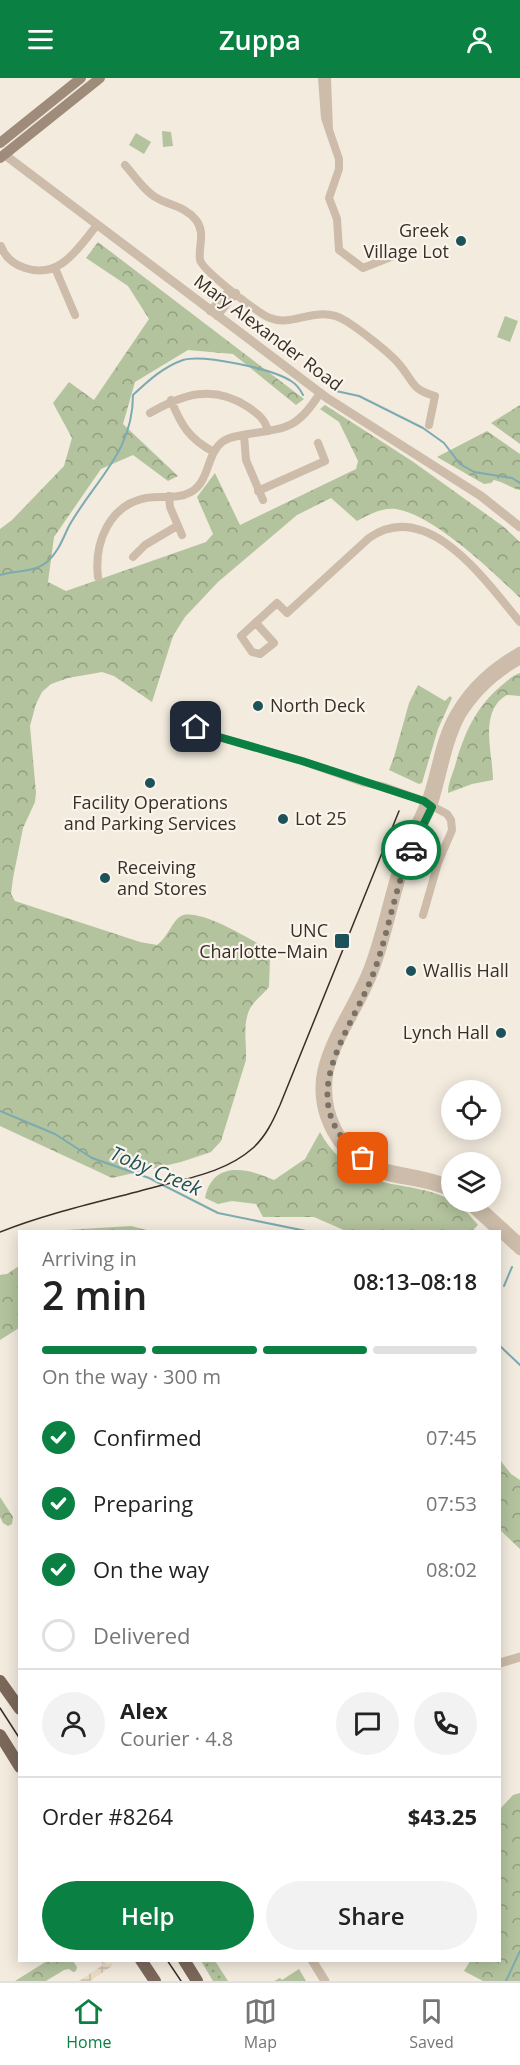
<!DOCTYPE html>
<meta charset="utf-8">
<style>
body{margin:0;font-family:"Open Sans",sans-serif;background:#f2f2f2;color:#222;height:100vh;display:flex;flex-direction:column;font-size:22px;white-space:nowrap}
*{box-sizing:border-box;margin:0}
p{font-size:20px;color:#767676}
.icon{flex:none;width:33px;height:33px;fill:none;stroke:currentColor;stroke-width:2;stroke-linecap:round;stroke-linejoin:round}
.map{position:relative;flex:1;overflow:hidden}
.details{position:absolute;left:18px;top:1152px;width:483px;height:732px;display:flex;flex-direction:column;background:#fff;border-radius:0px;box-shadow:0 3px 15px #0003}
.details>*{flex:none}
.controls{position:absolute;left:441px;top:1002px;display:grid;gap:12px}
.controls a{display:grid;place-items:center;width:60px;height:60px;border-radius:50%;background:#fff;box-shadow:0 3px 15px #0003;font-size:30px}
.pin{position:absolute;display:grid;place-items:center;width:51px;height:51px;color:#fff;margin:-26px;border-radius:12px;box-shadow:0 3px 9px #0006}
.courier{position:absolute;display:grid;place-items:center;width:60px;height:60px;margin:-30px;border:4px solid #0b8043;border-radius:50%;background:#fff;color:#222;box-shadow:0 2px 8px #0007}
.summary em{font-style:normal;font-weight:600}
.summary div{display:flex;flex-direction:column-reverse}
.summary{display:flex;align-items:center;justify-content:space-between;height:102px;padding:0 24px}
h1{font-size:39px;font-weight:600;line-height:45px}
.bar{display:grid;grid-template-columns:repeat(4,1fr);gap:9px 6px;align-content:center;height:72px;padding:0 24px}
.bar i{height:8px;border-radius:4px;background:#e0e0e0}
.bar .on{background:#0b8043}
.bar p{grid-column:span 4}
.line{display:flex;align-items:center;gap:15px;padding:0 24px;border-top:2px solid #e0e0e0}
.line div{flex:1}
.round{display:grid;place-items:center;flex:none;width:63px;height:63px;border-radius:32px;background:#f2f2f2}
ol{padding:0 24px;list-style:none}
li{display:flex;align-items:center;gap:18px;height:66px}
li p{margin-inline-start:auto}
li .icon{padding:6px;border-radius:50%;background:#0b8043;color:#fff;stroke-width:4}
li:last-child{color:#767676}
li i{width:33px;height:33px;border:3px solid #e0e0e0;border-radius:50%}
.primary-button{display:flex;gap:12px;margin-top:auto;padding:12px 24px}
.primary-button a{flex:1;height:69px;border-radius:36px;background:#0b8043;color:#fff;font-size:24px;font-weight:600;line-height:69px;text-align:center}
.primary-button a+a{background:#f2f2f2;color:#222}
header{display:flex;justify-content:space-between;align-items:center;height:78px;padding:0 24px;background:#0b8043;color:#fff;font-size:27px;font-weight:600}
.menu{display:flex;justify-content:space-around;align-items:center;height:84px;border-top:2px solid #e0e0e0;background:#fff;font-size:16px;color:#767676}
.menu a{display:grid;justify-items:center;gap:3px}
.menu .on{color:#0b8043}
.map>svg:first-child{display:block}
.grass{fill:url(#grass-dots)}
.forest{fill:url(#forest-crowns)}
.pitch{fill:#b3c39d}
.plaza{fill:url(#plaza-grid)}
.lines{fill:none;stroke-linecap:round;stroke-linejoin:round}
.stream{stroke:#7caab1;stroke-width:2}
.minor{stroke:#ccbca9;stroke-width:8}
.tertiary{stroke:#ccbca9;stroke-width:9}
.secondary{stroke:#9f8b7a;stroke-width:10}
.primary{stroke:#7b685a;stroke-width:12}
.tram{stroke:#392f29;stroke-width:1.5}
.done{stroke:#7a7168;stroke-width:6;stroke-dasharray:0 10.8}
.route{stroke:#0b8043;stroke-width:8}
.poi-dot{fill:#1e525b;stroke:#faf4eb;stroke-width:2}
.labels{text-anchor:middle;stroke-width:4.5;stroke-linejoin:round;paint-order:stroke}
.poi-label{font-size:18px;fill:#392f29;stroke:#faf4eb;text-anchor:start}
.street-label{font-size:18px;fill:#392f29;stroke:#faf4eb}
.water-label{font-size:20px;font-style:italic;fill:#1e525b;stroke:#faf4eb}
</style>
<header><svg class="icon" aria-label="menu" viewBox="0 0 24 24"><path d="M4 6h16M4 12h16M4 18h16"/></svg>Zuppa<svg class="icon" aria-label="person" viewBox="0 0 24 24"><circle cx="12" cy="8" r="4"/><path d="M4 21q1-7 8-7t8 7"/></svg></header>
<div class="map">
<svg width="520" height="1903" viewBox="0 0 520 1903">
<defs>
<pattern id="grass-dots" width="8" height="8" patternUnits="userSpaceOnUse" patternTransform="scale(1.5)"><rect width="8" height="8" fill="#b3c39d"/><path d="M2 2h.1M6 6h.1" fill="none" stroke="#939f80" stroke-width="1.8" stroke-linecap="round"/></pattern>
<pattern id="forest-crowns" width="20" height="18" patternUnits="userSpaceOnUse" patternTransform="scale(1.5)"><rect width="20" height="18" fill="#b3c39d"/><path d="M2 6a3 3 0 1 1 6 0M12 15a3 3 0 1 1 6 0" fill="none" stroke="#939f80"/></pattern>
<pattern id="plaza-grid" width="8" height="8" patternUnits="userSpaceOnUse" patternTransform="scale(1.5)"><rect width="8" height="8" fill="#ebddc5"/><path d="M0 4h8M4 0v8" fill="none" stroke="#cabea9"/></pattern>
</defs>
<rect width="100%" height="100%" fill="#f3ebde"/>
<path class="grass" d="M201,1883H215L228,1903H213Z"/>
<path class="forest" d="M98,164L304,321L296,327L233,276L188,272L135,304L123,346L178,398L168,403L133,377L101,391L54,459L48,504L66,513L206,464L213,456L197,419L215,395L240,447L356,391L358,383L339,344L320,331L325,327L412,383L504,449L520,464V520C492,493 434,437 396,431C382,429 368,437 357,443L331,420L297,437L218,504L185,539L173,558L152,624L114,598L102,594L68,600L51,606L42,614L36,626L30,648L36,715L35,724L23,750L13,800L11,816L15,823L140,864L157,867C168,859 172,843 181,838C199,829 251,862 268,871L270,880L269,909C264,915 258,920 253,926C241,941 247,965 246,982L221,1063L211,1074L181,1084L112,1100L0,1048V451L12,442L64,388L72,360L53,325L69,304L94,322L149,241L128,208L86,180Z
M520,327V366L491,345Z
M487,353L520,376V412C510,410 504,404 494,402L491,405L484,406L437,379Z
M520,595V618L507,617C478,633 493,677 493,702L472,706L448,715C448,706 452,697 455,688C464,656 475,630 501,608C507,603 513,597 520,595Z
M418,607L445,623L450,618L452,620L438,651L422,705L419,706L389,692L394,679L409,625Z
M320,1054C331,1075 346,1086 365,1100C373,1099 379,1103 387,1105C411,1110 439,1112 458,1127C466,1132 472,1140 478,1147L472,1153H346L314,1139H263L256,1126L232,1123L218,1126L205,1120C213,1082 247,1090 274,1102L305,1081Z
M131,1148L151,1153H62L66,1152Z
M19,1188V1250L0,1262V1197L7,1196Z
M500,1382L511,1396L520,1402V1471L500,1452Z
M0,1419L13,1439L12,1446L8,1448L3,1445L0,1439Z
M520,1715V1903H483L464,1893L469,1885V1883L500,1882V1731L513,1717Z
M47,1883H73L77,1889L76,1893L73,1894L69,1891L64,1892L46,1903H15Z"/>
<path class="pitch" d="M162,53L171,54L173,68L163,69Z
M136,55L151,64L144,76L129,67Z
M505,238L518,243L510,264L497,259Z
M299,1891L306,1903H274L280,1900L282,1902Z"/>
<path class="plaza" d="M101,1883H104L107,1887L111,1885L112,1888L90,1903H79L103,1887Z"/>
<g class="lines">
<path class="stream" d="M336,313L359,318L423,350L444,365L460,386L474,394L512,400L520,405
M0,497C16,492 35,495 48,483C59,473 63,460 69,448C95,402 133,374 133,317C148,303 163,289 183,282C203,276 273,291 291,303C296,306 300,311 303,317
M0,1033L55,1056L92,1080L149,1100L218,1135L311,1154
M504,1208L512,1189
M500,1268L520,1287
M506,1903L520,1873"/>
<path class="minor" d="M322,0L325,40L329,52L327,0
M329,52L339,81V91L329,120L337,141L339,172L363,190L401,175
M125,87C134,97 145,114 157,120C171,128 186,129 196,142C206,155 198,168 200,182C203,193 258,235 270,240C294,250 318,225 346,243C359,251 390,275 399,286C414,303 410,311 435,318L429,347
M1,168C5,180 13,186 25,190C60,202 78,170 97,147
M55,190L75,237
M210,233L230,212
M217,238L236,215
M171,322C181,347 189,361 214,374
M150,335C183,316 213,306 248,329C258,336 265,341 268,353
M244,357L246,382L263,422
M258,413L325,383L318,365
M169,418L170,429L182,457
M133,479L145,467L177,448
M98,499C94,465 109,427 146,420C161,417 177,422 191,414C210,403 206,377 222,364C230,358 239,358 248,356C288,350 298,350 320,315
M256,545L274,565L260,576L252,574L241,558L277,525L287,535L369,460C428,418 487,505 520,544
M196,649L205,655L302,683L362,704L385,709L421,722L447,736L451,742L452,752L438,785L423,837"/>
<path class="tertiary" d="M5,77L327,320L481,418L520,449
M452,1107C407,1087 361,1102 336,1048C328,1031 326,1012 329,994C337,958 363,926 375,891C389,854 395,814 409,777C415,759 427,743 434,724C443,695 447,664 461,638C476,613 495,596 520,582
M452,1115C431,1105 412,1104 390,1099C362,1093 338,1072 327,1045C320,1029 318,1009 322,992C331,955 356,923 369,888C382,853 389,815 401,779C408,757 421,738 428,717C437,690 440,660 455,635C471,607 493,589 520,573
M465,1124L498,1154
M476,1124L520,1164
M500,1155L520,1173
M500,1585L520,1579
M312,1882L325,1903"/>
<path class="secondary" d="M0,65L81,0
M0,80L100,0"/>
<path class="primary" d="M0,1603L20,1631
M0,1657L20,1689
M141,1882L155,1903
M184,1882L197,1903"/>
<path class="tram" d="M0,1154C50,1134 104,1123 155,1109C189,1100 226,1094 253,1070C266,1058 273,1043 280,1027L399,733
M0,1630L20,1661
M167,1882L181,1903"/>
</g>
<g class="lines">
<path class="done" d="M363,1080C287,1022 353,953 375,891C389,852 395,810 411,772"/>
<path class="route" d="M196,649L205,655L302,683L424,723L432,729L411,772"/>
</g>
<g class="poi-dot">
<circle cx="461" cy="163" r="6"/>
<circle cx="258" cy="628" r="6"/>
<circle cx="150" cy="705" r="6"/>
<circle cx="283" cy="741" r="6"/>
<circle cx="105" cy="800" r="6"/>
<rect x="334" y="855" width="16" height="16" rx="3"/>
<circle cx="411" cy="893" r="6"/>
<circle cx="501" cy="955" r="6"/>
</g>
<g class="labels">
<g class="poi-label">
<text x="449" y="159" text-anchor="end">Greek<tspan x="449" dy="21">Village Lot</tspan></text>
<text x="270" y="634">North Deck</text>
<text x="150" y="731" text-anchor="middle">Facility Operations<tspan x="150" dy="21">and Parking Services</tspan></text>
<text x="295" y="747">Lot 25</text>
<text x="117" y="796">Receiving<tspan x="117" dy="21">and Stores</tspan></text>
<text x="328" y="859" text-anchor="end">UNC<tspan x="328" dy="21">Charlotte–Main</tspan></text>
<text x="423" y="899">Wallis Hall</text>
<text x="489" y="961" text-anchor="end">Lynch Hall</text>
</g>
<g class="street-label">
<text transform="translate(268 255) rotate(37)" y="6">Mary Alexander Road</text>
</g>
<g class="water-label">
<text transform="translate(156 1093) rotate(23)" y="7">Toby Creek</text>
</g>
</g>
</svg>
<div class="controls">
<a><svg class="icon" aria-label="locate" viewBox="0 0 24 24"><circle cx="12" cy="12" r="6"/><path d="M12 2v4M12 18v4M2 12h4M18 12h4"/></svg></a>
<a><svg class="icon" aria-label="layers" viewBox="0 0 24 24"><path d="M12 4l9 5-9 5-9-5zM3 14l9 5 9-5"/></svg></a>
</div>
<div class="pin" style="left:363px;top:1080px;background:#ea580c"><svg class="icon" aria-label="bag" viewBox="0 0 24 24"><path d="M5 8h14l-1 12H6zM9 8a3 3 0 0 1 6 0"/></svg></div>
<div class="pin" style="left:196px;top:649px;background:#1f2937"><svg class="icon" aria-label="home" viewBox="0 0 24 24"><path d="M3 11l9-7 9 7M6 9v11h12V9"/></svg></div>
<div class="courier" style="left:411px;top:772px"><svg class="icon" aria-label="car" viewBox="0 0 24 24"><path d="M5 17H2v-5l4-1 3-4h7l3 4 3 1v5h-3M9 17h6M6 11h13"/><circle cx="7" cy="17" r="2"/><circle cx="17" cy="17" r="2"/></svg></div>
<section class="details">
<div class="summary"><div><h1>2 min</h1><p>Arriving in</p></div><em>08:13–08:18</em></div>
<div class="bar"><i class="on"></i><i class="on"></i><i class="on"></i><i></i><p>On the way · 300 m</p></div>
<ol>
<li><svg class="icon" aria-label="check" viewBox="0 0 24 24"><path d="M5 12l5 5 9-10"/></svg>Confirmed<p>07:45</p></li>
<li><svg class="icon" aria-label="check" viewBox="0 0 24 24"><path d="M5 12l5 5 9-10"/></svg>Preparing<p>07:53</p></li>
<li><svg class="icon" aria-label="check" viewBox="0 0 24 24"><path d="M5 12l5 5 9-10"/></svg>On the way<p>08:02</p></li>
<li><i></i>Delivered</li>
</ol>
<div class="line" style="height:108px"><a class="round"><svg class="icon" aria-label="person" viewBox="0 0 24 24"><circle cx="12" cy="8" r="4"/><path d="M4 21q1-7 8-7t8 7"/></svg></a><div><b>Alex</b><p>Courier · 4.8</p></div><a class="round"><svg class="icon" aria-label="chat" viewBox="0 0 24 24"><path d="M4 5h16v11H9l-5 4z"/></svg></a><a class="round"><svg class="icon" aria-label="phone" viewBox="0 0 24 24"><path d="M5 4h4l2 5-3 2q2 4 5 5l2-3 5 2v4C11 20 4 13 5 4z"/></svg></a></div>
<div class="line" style="height:78px"><div>Order #8264</div><b>$43.25</b></div>
<div class="primary-button"><a>Help</a><a>Share</a></div>
</section>
</div>
<nav class="menu">
<a class="on"><svg class="icon" aria-label="home" viewBox="0 0 24 24"><path d="M3 11l9-7 9 7M6 9v11h12V9"/></svg>Home</a>
<a><svg class="icon" aria-label="map" viewBox="0 0 24 24"><path d="M3 6l6-2 6 2 6-2v14l-6 2-6-2-6 2zM9 4v14M15 6v14"/></svg>Map</a>
<a><svg class="icon" aria-label="saved" viewBox="0 0 24 24"><path d="M7 4h10v16l-5-4-5 4z"/></svg>Saved</a>
</nav>
